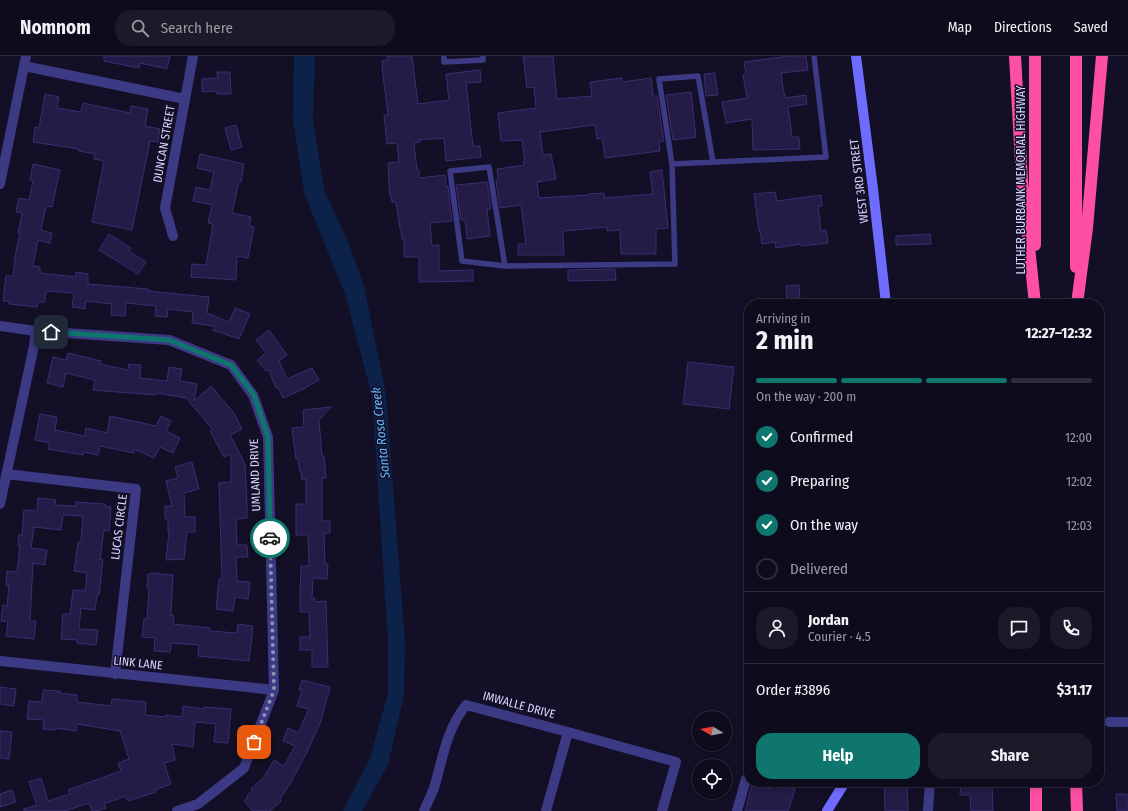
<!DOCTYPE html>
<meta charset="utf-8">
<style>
body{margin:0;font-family:"Fira Sans Condensed",sans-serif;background:#1c1929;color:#f1f3f6;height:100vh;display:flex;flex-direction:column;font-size:15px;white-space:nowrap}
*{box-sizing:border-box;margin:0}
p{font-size:13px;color:#9b9ba3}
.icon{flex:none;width:22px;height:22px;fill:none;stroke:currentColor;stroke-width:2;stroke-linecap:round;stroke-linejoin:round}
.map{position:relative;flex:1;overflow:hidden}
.drawer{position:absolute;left:744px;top:243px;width:360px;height:488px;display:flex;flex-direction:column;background:#0e0b1c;border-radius:16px;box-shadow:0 2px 6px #0003,0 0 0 1px #2e2b3b}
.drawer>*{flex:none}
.needle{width:26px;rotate:280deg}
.controls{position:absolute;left:692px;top:655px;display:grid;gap:8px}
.controls a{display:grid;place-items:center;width:40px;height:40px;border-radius:50%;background:#0e0b1c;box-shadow:0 2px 6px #0003,0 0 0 1px #2e2b3b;font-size:20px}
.pin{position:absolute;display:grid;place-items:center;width:34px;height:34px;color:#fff;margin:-17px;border-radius:8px;box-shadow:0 2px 6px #0006}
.courier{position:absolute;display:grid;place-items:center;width:40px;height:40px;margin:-20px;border:3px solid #0f766e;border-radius:50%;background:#fff;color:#222;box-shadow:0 1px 5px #0007}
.head em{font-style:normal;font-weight:700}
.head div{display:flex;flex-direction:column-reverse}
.head{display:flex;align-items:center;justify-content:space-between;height:68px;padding:0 12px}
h1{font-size:26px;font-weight:700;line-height:30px}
.bar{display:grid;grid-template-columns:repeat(4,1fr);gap:6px 4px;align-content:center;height:48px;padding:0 12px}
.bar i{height:5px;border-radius:3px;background:#2e2b3b}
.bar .selected{background:#0f766e}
.bar p{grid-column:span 4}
.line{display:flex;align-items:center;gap:10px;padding:0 12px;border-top:1px solid #2e2b3b}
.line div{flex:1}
.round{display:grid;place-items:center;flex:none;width:42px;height:42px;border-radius:16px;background:#1c1929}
ol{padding:0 12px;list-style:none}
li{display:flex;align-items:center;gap:12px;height:44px}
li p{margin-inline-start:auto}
li .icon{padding:4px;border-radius:50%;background:#0f766e;color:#fff;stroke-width:4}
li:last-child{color:#9b9ba3}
li i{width:22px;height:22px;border:2px solid #2e2b3b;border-radius:50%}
.button{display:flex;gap:8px;margin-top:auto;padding:8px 12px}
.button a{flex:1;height:46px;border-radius:16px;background:#0f766e;color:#fff;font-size:16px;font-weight:700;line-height:46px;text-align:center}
.button a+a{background:#1c1929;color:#f1f3f6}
header{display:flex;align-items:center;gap:24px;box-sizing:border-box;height:56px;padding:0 20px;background:#0e0b1c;border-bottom:1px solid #2e2b3b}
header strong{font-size:19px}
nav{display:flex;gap:22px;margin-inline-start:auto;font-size:14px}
.search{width:280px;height:36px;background:#1c1929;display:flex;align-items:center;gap:10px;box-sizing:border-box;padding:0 14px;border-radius:16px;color:#9b9ba3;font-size:15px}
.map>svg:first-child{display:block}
.water{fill:#0c2248}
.building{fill:#241b47;stroke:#3b2d73}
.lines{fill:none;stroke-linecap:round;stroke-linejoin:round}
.lane{stroke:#3d3a85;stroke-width:5.5}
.street{stroke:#3d3a85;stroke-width:10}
.secondary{stroke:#6f6bff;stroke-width:10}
.highway{stroke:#ff4fa3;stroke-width:12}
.done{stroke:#948fb3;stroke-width:4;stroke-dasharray:0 7.2}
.route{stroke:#0f766e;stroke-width:5}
.labels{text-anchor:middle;stroke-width:3;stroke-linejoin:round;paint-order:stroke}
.street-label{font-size:12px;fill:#d9d4ff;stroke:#130f26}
.water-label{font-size:13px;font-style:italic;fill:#62b6ff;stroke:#130f26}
</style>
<header>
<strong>Nomnom</strong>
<div class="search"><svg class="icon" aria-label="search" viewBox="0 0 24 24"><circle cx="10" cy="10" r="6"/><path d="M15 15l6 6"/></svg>Search here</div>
<nav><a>Map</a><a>Directions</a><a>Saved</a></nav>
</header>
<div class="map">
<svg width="1128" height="755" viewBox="0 0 1128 755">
<rect width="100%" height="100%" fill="#130f26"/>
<path class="water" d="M294,0H315L313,62L324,134L349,188L364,230L386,339L405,586L404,639L388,709L362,755H343L370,702L388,637V586L372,340L345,238L304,137L293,63Z"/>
<path class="building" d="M104,0H170L167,13L140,7L139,12L104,5Z
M387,0H412L418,48L449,44L446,18L480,14L481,26L466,27L473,90H480L481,101L446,105L444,82L419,84L420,86L414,87L417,114H419V122L445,119L446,131L448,130L452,165L430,167L432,190L439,189V215L473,214V225L419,226V201H404V183H402L401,173H400L396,146H392L391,139L390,140L388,117H389L388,107L399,106L397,87L387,88L384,59H388L382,11H383L382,5L388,4Z
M523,0H553L557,43L592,40L590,26L622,22V26L651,22L653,40H657L664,85L659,86L660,95L605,102L602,82L597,83L595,69L540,76L543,99L551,98L556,123L537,126L539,142L588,139V138L604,137V142L653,138L650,116L662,114L668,172L656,173V198H621L620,174L607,175V171L563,175L564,199H518V188H526L521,149L500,152L496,125H498L497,113L524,109L523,106H525L522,84L501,85L498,57L536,52L534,31L527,32Z
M789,0H806L808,14L781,17L784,38H785V42L806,39L807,48L788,51L792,81H799L800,93L753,94L752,63L726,67L722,46L747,42L743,19L746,18L744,6Z
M217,16H230L231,38H217V35L202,36V23L218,22Z
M715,17L718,39L706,40L704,18Z
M691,36L696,81L673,84L666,39Z
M45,38L59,41L57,52L81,56L83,47L130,57L131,50L148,53L145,70L160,73L158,86L150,85L132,174L92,166L104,105L94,103L95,98L79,95V93L33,86L35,71L39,72Z
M236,69L242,91L231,94L225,72Z
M200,98L244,108L241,126L239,125L232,157L251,161L249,170L254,171L248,202L237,200L236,224L191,221L192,208L206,209L213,168L208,167L212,149L193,145L196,131L210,134L214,116L197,112Z
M33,108L60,114L52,151L46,150L41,174L52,177L50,187L38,184L33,210L40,211V217L76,221V216L88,218V228L148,233V235L209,241L207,257L229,266L235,252L250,258L239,283L213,274L215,270L192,267L193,256L168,253L167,261L155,260L156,250L126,247L125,260L111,259L112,248L86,245L85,253L72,251L74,237L46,235L45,246H38L37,251L9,248L10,245H3L6,220H13L15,201L20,177H18L22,157L16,156L19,142L29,144L33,125L30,124Z
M487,126L491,153H487L490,180L467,183L465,164H461L456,129Z
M775,136L777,145L821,139L822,150H818L821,175L826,174L828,187L801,190L800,188L776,192L775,186L762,188L760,175H759L754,138Z
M109,178L131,192L129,195L146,206L138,218L99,194Z
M930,178L931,188L896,189V180Z
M615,213L616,224L568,225V214Z
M799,229L800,241L798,242L799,248H787L786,230Z
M269,274L287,299L279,305L287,323L312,312L319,324L306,331V332L283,342L278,331L276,332L268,313L266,315L257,304L266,297L256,284Z
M68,297L101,305L100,308L128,314L129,308L141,309L140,322L167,325L169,311L182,313L180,325L197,328L194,345L211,330L234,357L242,373L230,379L245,408L247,449V462L236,463L237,489H247L248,501H236L237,525L250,526L248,543L235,541L233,555L216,553L219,523H222L219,427L231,426V398L224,401L210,375L213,374L186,342L157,337L156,339L93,334L95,324L66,317L63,331L47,327L53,301L66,304Z
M688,306L734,311L729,353L683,348Z
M331,351L319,364L322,400H324L326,422H322V465H330V477H324L325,508H328L327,523L313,522L312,542H315V546L326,545L328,611H312V594H300V581H310L309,556H300V539L301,510H309L308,479H296V448H306V423L302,424L301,416H300L298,403H296L292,372L304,371L303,354Z
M40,358L57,361L55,374L85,380L86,372L107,377L110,360L156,370L161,360L171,365L166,375L180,382L173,397L160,391L154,402L134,393V397L100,390L98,399L83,396V399L48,393L50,387L35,384Z
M192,406L199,433L184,437L185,461H195V476H187L184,503L166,504L169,476H168V463H165V450H172L166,425L178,422L175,411Z
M38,442L56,444L55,449L76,450V446L105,448V450L111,451L109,475L104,474L100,503L103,504L99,539H97L95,554L81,552L79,573L98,574L96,589L77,587V584L61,583L63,558H70L73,534L85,535L87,517L74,515L78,486H81L83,460L63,459L61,474L34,471L31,492L47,494L45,509L33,507L30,565H36L34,583L6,580L8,566L1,565L3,549L7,550L9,530L6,529L7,515L17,516L20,490L18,489L19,479H22L24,454L37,455Z
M151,517L173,519L171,559L174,560L173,568L210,572V575L237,577L238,568L253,570L249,605L198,600L199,589L171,587L170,596L154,595L155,582L142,581L144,563H147L149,532H147L148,518H151Z
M302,624L330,631L321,665L306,698L291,726L280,743L281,745L270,755H253L244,745L248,741L247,740L253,734L251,733L264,721L274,704L284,710L295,690L283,685L288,672L298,677L309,653L297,650L302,634H299Z
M0,631L16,633L14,650L0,648Z
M43,634L60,635L59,637L77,639V646L111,650L112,643L146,646L145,659L166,661V659L182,661L183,650L204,653V651L231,653L228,687L214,686L216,668L195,666L193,691L172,688L175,704L164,707L171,728L155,734L156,736L128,745L126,740L104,748L106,752L97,755H92L89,747L65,755H24V753L37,749L29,726L41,722L48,745L70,738L68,734L121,715L118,707L129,703L120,675L77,668L76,675L55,672V674L43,673L44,664L27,663L29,645L42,646Z
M0,675L12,676L9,703L0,702Z
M884,726L907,728L908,755H885Z
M961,726H992L993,755H971L970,739H960Z
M772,727L795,733L788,755H745L752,728L771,733Z
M12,734L16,746L0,751V738Z
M1116,738H1127V755H1117Z"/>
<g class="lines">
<path class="lane" d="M444,0V6L483,4V0
M672,108L659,23L698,20L713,106
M505,210L489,111L450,115L462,205L505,210L675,208L672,108L826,101L814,0"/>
<path class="street" d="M24,10L185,43
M0,128L26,0
M173,180L165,152L193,0
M0,270L36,275L169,284L231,309L253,339L268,381L274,634L244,712L198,748L177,755
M6,418L136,433L115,618
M0,448L34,290L36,275
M0,605L274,634
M1109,666H1128
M424,755C427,747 431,740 434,732C443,702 446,674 466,649L568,676L676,706L662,755
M546,755L568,676
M737,755L746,723
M928,755L930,726"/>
<path class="secondary" d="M856,0L873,133L886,248
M827,755L845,726"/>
<path class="highway" d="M1015,0L1022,124L1035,248
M1035,0V189
M1076,0V211
M1077,248L1087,172L1102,0
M1036,726V755
M1076,726L1077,755"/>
</g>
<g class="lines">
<path class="done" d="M254,686L274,634L270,482"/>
<path class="route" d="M51,276L169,284L231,309L254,339L268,381L270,482"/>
</g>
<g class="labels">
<g class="street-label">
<text transform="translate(164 88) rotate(-80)" y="4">DUNCAN STREET</text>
<text transform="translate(1021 124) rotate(-90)" y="4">LUTHER BURBANK MEMORIAL HIGHWAY</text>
<text transform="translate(859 125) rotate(-97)" y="4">WEST 3RD STREET</text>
<text transform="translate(255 419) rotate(-92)" y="4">UMLAND DRIVE</text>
<text transform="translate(119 471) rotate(-83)" y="4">LUCAS CIRCLE</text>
<text transform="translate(138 607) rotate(6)" y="4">LINK LANE</text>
<text transform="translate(519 649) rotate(15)" y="4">IMWALLE DRIVE</text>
</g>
<g class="water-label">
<text transform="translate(380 377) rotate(-96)" y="5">Santa Rosa Creek</text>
</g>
</g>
</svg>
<div class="controls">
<a><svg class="needle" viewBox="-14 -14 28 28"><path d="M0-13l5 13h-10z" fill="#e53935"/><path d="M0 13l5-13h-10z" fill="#9b9ba3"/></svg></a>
<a><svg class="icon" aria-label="locate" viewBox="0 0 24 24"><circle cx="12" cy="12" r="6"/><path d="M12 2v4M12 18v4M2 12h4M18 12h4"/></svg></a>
</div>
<div class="pin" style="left:254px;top:686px;background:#ea580c"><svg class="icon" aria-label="bag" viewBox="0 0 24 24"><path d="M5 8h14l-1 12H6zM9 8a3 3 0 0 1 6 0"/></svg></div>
<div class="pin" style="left:51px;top:276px;background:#1f2937"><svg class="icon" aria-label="home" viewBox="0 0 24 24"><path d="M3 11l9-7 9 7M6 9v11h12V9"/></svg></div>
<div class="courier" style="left:270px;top:482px"><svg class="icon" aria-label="car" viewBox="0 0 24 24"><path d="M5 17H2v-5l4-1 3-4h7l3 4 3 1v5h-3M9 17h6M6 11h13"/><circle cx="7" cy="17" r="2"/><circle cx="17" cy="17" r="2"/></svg></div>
<section class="drawer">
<div class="head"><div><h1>2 min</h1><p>Arriving in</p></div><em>12:27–12:32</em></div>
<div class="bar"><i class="selected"></i><i class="selected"></i><i class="selected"></i><i></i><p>On the way · 200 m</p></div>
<ol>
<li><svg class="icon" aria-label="check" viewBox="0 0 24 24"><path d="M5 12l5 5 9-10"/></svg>Confirmed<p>12:00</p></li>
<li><svg class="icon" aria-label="check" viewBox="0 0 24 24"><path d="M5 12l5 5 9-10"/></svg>Preparing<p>12:02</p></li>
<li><svg class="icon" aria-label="check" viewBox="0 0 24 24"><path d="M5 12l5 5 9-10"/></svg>On the way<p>12:03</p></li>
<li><i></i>Delivered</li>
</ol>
<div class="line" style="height:72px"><a class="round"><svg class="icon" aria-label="person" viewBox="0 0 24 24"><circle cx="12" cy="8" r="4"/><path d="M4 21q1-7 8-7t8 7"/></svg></a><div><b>Jordan</b><p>Courier · 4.5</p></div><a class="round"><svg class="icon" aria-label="chat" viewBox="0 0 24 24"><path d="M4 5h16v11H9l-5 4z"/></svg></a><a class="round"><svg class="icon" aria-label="phone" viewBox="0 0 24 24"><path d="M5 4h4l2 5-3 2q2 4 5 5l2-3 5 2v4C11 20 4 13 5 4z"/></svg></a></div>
<div class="line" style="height:52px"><div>Order #3896</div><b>$31.17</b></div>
<div class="button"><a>Help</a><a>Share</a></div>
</section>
</div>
